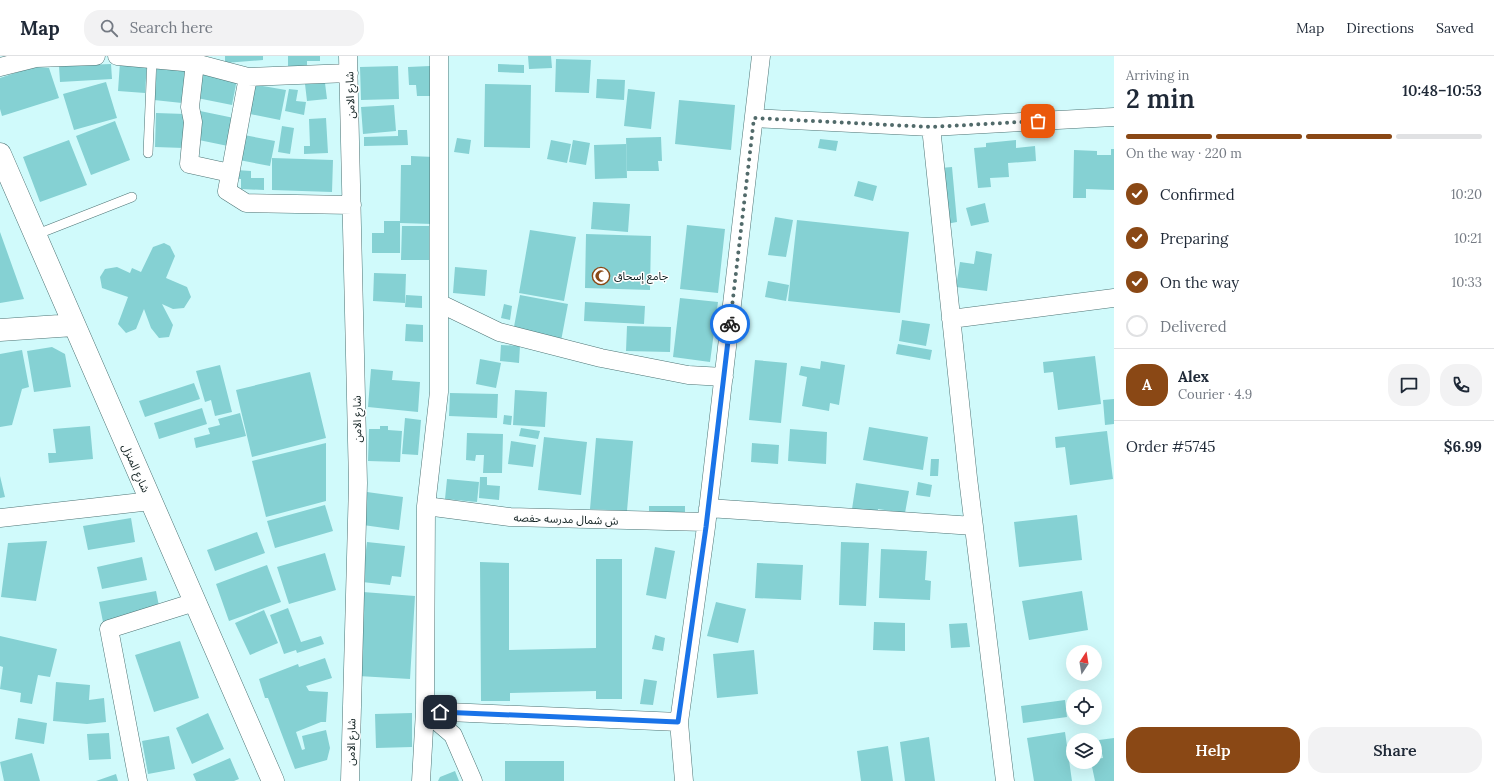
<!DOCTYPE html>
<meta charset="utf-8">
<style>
body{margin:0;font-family:Lora,"Noto Sans Arabic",serif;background:#f2f2f3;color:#1f2937;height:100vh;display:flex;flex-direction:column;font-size:15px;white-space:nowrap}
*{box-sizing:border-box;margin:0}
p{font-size:13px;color:#747a83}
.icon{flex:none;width:22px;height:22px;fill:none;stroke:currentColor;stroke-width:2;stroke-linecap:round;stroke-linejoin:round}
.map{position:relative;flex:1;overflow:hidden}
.side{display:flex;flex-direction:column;background:#fff;width:380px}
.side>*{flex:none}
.needle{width:26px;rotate:12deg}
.tools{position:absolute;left:1066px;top:589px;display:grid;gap:8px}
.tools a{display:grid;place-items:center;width:36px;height:36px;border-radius:50%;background:#fff;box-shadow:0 4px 16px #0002;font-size:20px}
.pin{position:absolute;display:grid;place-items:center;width:34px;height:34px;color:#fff;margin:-17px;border-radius:8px;box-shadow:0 2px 6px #0006}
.courier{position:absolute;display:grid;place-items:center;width:40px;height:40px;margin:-20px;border:3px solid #1a73e8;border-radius:50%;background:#fff;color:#222;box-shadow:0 1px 5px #0007}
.overview em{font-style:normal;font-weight:600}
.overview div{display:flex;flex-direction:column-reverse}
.overview{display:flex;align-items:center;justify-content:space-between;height:68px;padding:0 12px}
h1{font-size:26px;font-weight:600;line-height:30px}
.bar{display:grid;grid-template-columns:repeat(4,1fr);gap:6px 4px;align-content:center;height:48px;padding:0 12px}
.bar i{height:5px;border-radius:3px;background:#e0e1e3}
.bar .selected{background:#8a4815}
.bar p{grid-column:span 4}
.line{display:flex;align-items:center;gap:10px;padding:0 12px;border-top:1px solid #e0e1e3}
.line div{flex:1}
.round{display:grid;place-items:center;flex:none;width:42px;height:42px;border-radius:16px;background:#f2f2f3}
ol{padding:0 12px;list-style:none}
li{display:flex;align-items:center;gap:12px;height:44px}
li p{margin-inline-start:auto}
li .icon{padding:4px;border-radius:50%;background:#8a4815;color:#fff;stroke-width:4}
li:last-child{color:#747a83}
li i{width:22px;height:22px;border:2px solid #e0e1e3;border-radius:50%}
.action{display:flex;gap:8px;margin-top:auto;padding:8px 12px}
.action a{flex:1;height:46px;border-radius:16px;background:#8a4815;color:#fff;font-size:16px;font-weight:600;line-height:46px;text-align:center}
.action a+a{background:#f2f2f3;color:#1f2937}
header{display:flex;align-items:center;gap:24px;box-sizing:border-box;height:56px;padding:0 20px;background:#fff;border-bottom:1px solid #e0e1e3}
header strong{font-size:19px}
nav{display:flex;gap:22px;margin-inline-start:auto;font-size:14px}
.search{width:280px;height:36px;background:#f2f2f3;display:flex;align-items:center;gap:10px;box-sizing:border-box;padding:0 14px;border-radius:16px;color:#747a83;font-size:15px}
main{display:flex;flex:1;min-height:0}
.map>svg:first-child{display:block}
.building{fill:#85d1d3}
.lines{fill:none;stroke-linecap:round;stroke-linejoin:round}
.service-casing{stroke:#4e7475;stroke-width:10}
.minor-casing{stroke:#4e7475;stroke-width:19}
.tertiary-casing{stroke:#4e7475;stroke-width:23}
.service{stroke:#fff;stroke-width:9}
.minor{stroke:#fff;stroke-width:18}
.tertiary{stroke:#fff;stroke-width:22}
.done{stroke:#516a6a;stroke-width:4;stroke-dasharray:0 7.2}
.route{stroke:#1a73e8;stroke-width:5}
.labels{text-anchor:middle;stroke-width:3;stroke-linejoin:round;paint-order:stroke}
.street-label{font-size:11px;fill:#0c1c1c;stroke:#fefefe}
.poi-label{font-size:11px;fill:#0c1c1c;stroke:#fefefe;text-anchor:start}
</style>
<header>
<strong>Map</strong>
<div class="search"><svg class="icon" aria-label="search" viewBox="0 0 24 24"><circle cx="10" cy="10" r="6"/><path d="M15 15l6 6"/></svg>Search here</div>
<nav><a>Map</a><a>Directions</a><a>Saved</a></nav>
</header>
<main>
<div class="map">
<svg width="1114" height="725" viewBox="0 0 1114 725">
<rect width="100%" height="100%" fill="#d0fafb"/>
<path class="building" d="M225,0H263V4L225,7Z
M288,0H320V5H307V13H288Z
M528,0H551L552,12L529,13Z
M556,3L591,4L589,37L555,36Z
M120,6L147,7L145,37L118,35Z
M111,8L112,23L60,26L59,10Z
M498,8L524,9V17L498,16Z
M398,10L399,43L361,44L360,11Z
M430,10L431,40H417L416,29H409L408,11Z
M33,11L49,12L59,42L2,60L0,53V22Z
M157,12L185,15L182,47L154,44Z
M202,17L237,23L232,49L197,42Z
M597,23L625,24L624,44L596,42Z
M106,26L117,62L74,74L63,38Z
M325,27L327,43L307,45L305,28Z
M251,28L286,34L280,64L245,57Z
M485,28L531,29L530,92L484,91Z
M289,33L298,34L296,45L306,46L304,59L285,55Z
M628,33L655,36L651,73L624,70Z
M679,44L735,49L731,94L675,88Z
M394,49L396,75L363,78L361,51Z
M200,55L234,62L228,90L194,83Z
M156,57L185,58L184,92L155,91Z
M326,62L328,97L304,98V90H310L309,63Z
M115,65L130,104L91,119L76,80Z
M282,70L294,72L290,98L278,96Z
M398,74H407L408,89L364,90V81L398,80Z
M244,79L275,85L270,110L239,104Z
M661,81L662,105H658L659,115H627L626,82Z
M457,82L471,84L469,98L454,96Z
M820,83L838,85L836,95L818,92Z
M69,84L87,129L40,146L23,101Z
M551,84L571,88L567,107L547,103Z
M573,84L590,87L586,109L569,106Z
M1016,84V92L1035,90L1036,105L1008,107L1009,121L990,122L991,131L978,132L974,92L986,91V87Z
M626,88L627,122L595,123L594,89Z
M1111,93H1114V134L1086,133V142H1073L1074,94L1097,95V99H1111Z
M411,100L434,101L433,168L400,167L401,109H411Z
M272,102L333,104L332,136L272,134Z
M952,111L957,166L946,168L940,112Z
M236,114L251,115V122H264V134L241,133V123H235Z
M858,125L877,130L873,145L854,140Z
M593,146L630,148L628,176L591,173Z
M985,147L989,166L971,170L966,152Z
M775,161L793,164L786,201L768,199Z
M797,164L909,176L900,257L788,245Z
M384,165H400V197H372V177H384Z
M687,169L725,173L718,237L680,233Z
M402,170H429V204H401Z
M530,174L576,181L564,245L519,237Z
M0,176L24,243L0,247Z
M586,178L651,180L650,234L585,232Z
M164,187L170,190L175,200L166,222L187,231L191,241L184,252L173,253L162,248L173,269L169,281L159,282L151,272L144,253L136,273L126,277L118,268L128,241L102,232L100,221L105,213L117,211L130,217L132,212L141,216L153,191Z
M976,195L992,198L987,235L956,231L960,206L974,208Z
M455,211L487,214L485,240L453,237Z
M374,217L406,218L405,247L373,245Z
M768,225L789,229L786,245L765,241Z
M406,239L422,240V252L405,251Z
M520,239L568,248L561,285L513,276Z
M680,242L718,246L710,306L673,301Z
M585,246L645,250L644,268L584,265Z
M504,248L512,250L510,264L501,262Z
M902,264L930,268L926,290L899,285Z
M406,268L423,269V286L405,285Z
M627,270L671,271L670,296L626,295Z
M898,288L932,294L930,304L896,298Z
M501,289L520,290L519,307L500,305Z
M52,291L65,298L71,331L34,336L27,295Z
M22,294L29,331L22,333L12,369L0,371V298Z
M1095,300L1101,348L1058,354L1053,316L1044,317L1043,306Z
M480,303L501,307L496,332L476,328Z
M755,304L787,307L781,367L749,364Z
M821,305L845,309L839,349L830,347L829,355L802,350L807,321L799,319L801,310L820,313Z
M220,309L232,356L215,360L211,344L205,346L196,315Z
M371,313L393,315L392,324L420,326L418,356L368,351Z
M310,316L326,382L252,401L236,334Z
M194,327L200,343L145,361L139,345Z
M515,334L547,336L545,371L513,369Z
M450,337L498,338L497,362L449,360Z
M1114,343V368L1105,369L1103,344Z
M202,352L207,368L159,383L154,367Z
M240,357L246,380L196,392L194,382L210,378L208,372L220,369L218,363Z
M504,359L512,360L511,369L503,368Z
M405,362L421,364L418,399L402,398Z
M90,370L93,403L49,407L48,397H56L53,373Z
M380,370H388V374L402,375L400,406L368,405L369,373H380Z
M869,371L928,381L923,414L863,404Z
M521,372L540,375L538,383L519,380Z
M790,373L827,376L826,408L788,405Z
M1107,375L1113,423L1070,429L1065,391L1056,392L1055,381Z
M467,377L503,378L502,417H483L484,399H476L475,405L466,404Z
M544,381L587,386L581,439L538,434Z
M596,382L633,385L627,455L590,453Z
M511,385L536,389L533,411L508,408Z
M326,387V445L266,461L252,405Z
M752,387L779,389L778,408L751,406Z
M931,403H939L938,420H930Z
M0,420L5,441L0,442Z
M480,421H487V429L500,430L499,444L479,442Z
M447,423L479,426L477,446L445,443Z
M918,426L932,429L930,441L916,439Z
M856,427L909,435L905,457L878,453V457L852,453Z
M367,436L403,441L399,474L363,469Z
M325,449L333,475L275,492L267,465Z
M649,450H685V461L649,462Z
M1077,459L1082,504L1019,511L1014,466Z
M131,462L135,486L88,494L83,470Z
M257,476L265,497L215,515L207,494Z
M47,485L36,545L1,541L8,487Z
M367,486L405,490L401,521L392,520L390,529L362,526Z
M841,486L869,487L866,550L839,549Z
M655,491L675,495L666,543L646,539Z
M881,493L927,495L925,524L931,525L930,544L879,542Z
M325,497L336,534L289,548L277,511Z
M142,501L147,524L102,533L97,511Z
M596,503H622V643H596V635L510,637V645H481L480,506L509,507V594L596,592Z
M757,507L803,509L801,544L755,542Z
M267,509L281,546L229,565L216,528Z
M156,535L160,555L103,566L99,546Z
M1082,535L1088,574L1029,584L1022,545Z
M363,536L415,540L410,623L358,620Z
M716,546L746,553L738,587L707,580Z
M288,552L301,586L321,580L324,588L297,597L296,594L284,598L270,559Z
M264,554L278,587L250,599L235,567Z
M874,566L905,567V595L873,594Z
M967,567L970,591L951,592L949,568Z
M655,579L665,582L663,595L652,593Z
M0,580L57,593L50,621L38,619L32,648L20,646L21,637L0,633L3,611L0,610Z
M180,585L199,642L154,656L135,599Z
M754,594L758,638L717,642L713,598Z
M325,602L332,622L306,630L309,635L328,636L326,666H321L296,676L302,694L305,693L302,680L326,674L330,692L327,704L295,713L268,642H265L259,623L298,608L299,611Z
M644,623L657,625L653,649L640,648Z
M56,626L90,629L89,644L104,642L106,666L87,668L53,665Z
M1065,644L1067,661L1023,667L1021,650Z
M208,657L224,693L192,708L176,672Z
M412,657V691L376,692L375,658Z
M18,662L47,667L44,688L15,683Z
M1065,676L1072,725H1034L1027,682Z
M109,677L111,703L89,704L87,678Z
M169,680L175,713L148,718L142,685Z
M929,681L935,725H905L900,686Z
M1114,682V725H1095L1091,706H1095V703L1103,702L1099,684Z
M888,690L893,725H861L857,695Z
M32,697L40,725H4L0,706Z
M230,702L239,723L234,725H196L193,718Z
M505,705H564V725H505Z
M455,715L459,725H438L440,721Z
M116,718L118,725H96Z"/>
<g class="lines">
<defs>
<path id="service" d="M148,97L152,3
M35,179L132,141"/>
<path id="minor" d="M117,0L195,7
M348,0L358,427L350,725
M0,11L36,2L96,0
M248,21L227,135L246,147L352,149
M754,62L931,71L1114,61
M931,71L968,422L1005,725
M230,117L189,108L193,66L190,51L195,7L248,21L349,17
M439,247L499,276L601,302L688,319L724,321
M951,263L1114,242
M426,450L510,461L706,466
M708,452L974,470
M0,462L151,445
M425,655L679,666
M425,655L453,679L473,725
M138,725L109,573L195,546
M421,725L425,655L426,450L439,336V0
M684,725L679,666L706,471L761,0"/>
<path id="tertiary" d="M0,98L273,725
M0,274L74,269"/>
</defs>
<use href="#service" class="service-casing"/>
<use href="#minor" class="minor-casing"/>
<use href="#tertiary" class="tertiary-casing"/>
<use href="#service" class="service"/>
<use href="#minor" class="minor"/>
<use href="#tertiary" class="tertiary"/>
</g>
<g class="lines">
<path class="done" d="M730,268L754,62L931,71L1038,65"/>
<path class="route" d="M440,656L678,666L706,471L730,268"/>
</g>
<defs>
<symbol id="mosque-ring" viewBox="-11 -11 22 22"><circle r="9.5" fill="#fefefe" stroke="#8a4815" stroke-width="1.5"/><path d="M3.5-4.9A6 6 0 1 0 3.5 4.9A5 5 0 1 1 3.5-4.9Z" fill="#8a4815"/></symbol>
</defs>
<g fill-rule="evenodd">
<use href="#mosque-ring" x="591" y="210" width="20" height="20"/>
</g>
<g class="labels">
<g class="street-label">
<text transform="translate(350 39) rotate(-92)" y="4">شارع الامن</text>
<text transform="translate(357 363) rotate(-91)" y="4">شارع الامن</text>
<text transform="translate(136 412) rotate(66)" y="4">شارع المنزل</text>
<text transform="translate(566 463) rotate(2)" y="4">ش شمال مدرسه حفصه</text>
<text transform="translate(351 686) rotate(-89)" y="4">شارع الامن</text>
</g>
<g class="poi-label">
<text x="614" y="224">جامع إسحاق</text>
</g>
</g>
</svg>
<div class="tools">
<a><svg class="needle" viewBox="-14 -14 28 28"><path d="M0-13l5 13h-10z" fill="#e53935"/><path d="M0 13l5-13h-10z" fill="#747a83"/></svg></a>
<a><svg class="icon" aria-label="locate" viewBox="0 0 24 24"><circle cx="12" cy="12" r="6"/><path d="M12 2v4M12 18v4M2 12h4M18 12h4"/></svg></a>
<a><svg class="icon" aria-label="layers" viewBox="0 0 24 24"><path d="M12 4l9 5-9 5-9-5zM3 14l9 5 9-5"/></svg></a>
</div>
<div class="pin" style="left:1038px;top:65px;background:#ea580c"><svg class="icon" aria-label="bag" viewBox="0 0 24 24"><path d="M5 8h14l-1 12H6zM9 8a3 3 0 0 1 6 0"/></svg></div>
<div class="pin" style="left:440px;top:656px;background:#1f2937"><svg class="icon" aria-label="home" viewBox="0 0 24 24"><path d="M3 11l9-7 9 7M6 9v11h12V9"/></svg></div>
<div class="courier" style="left:730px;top:268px"><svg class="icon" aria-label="bike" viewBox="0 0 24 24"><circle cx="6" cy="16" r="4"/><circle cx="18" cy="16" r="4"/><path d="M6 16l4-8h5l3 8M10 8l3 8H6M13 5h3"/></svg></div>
</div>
<section class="side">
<div class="overview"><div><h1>2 min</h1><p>Arriving in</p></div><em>10:48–10:53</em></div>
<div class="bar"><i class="selected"></i><i class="selected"></i><i class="selected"></i><i></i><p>On the way · 220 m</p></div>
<ol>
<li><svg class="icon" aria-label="check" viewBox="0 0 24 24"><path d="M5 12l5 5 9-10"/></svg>Confirmed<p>10:20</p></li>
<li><svg class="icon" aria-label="check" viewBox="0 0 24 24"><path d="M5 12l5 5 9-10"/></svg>Preparing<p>10:21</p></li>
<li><svg class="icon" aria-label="check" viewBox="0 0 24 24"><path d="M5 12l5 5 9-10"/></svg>On the way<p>10:33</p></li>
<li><i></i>Delivered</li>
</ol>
<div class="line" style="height:72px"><b class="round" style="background:#8a4815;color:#fff">A</b><div><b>Alex</b><p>Courier · 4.9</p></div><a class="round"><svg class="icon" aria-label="chat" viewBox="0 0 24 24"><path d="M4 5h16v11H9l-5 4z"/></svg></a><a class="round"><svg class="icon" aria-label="phone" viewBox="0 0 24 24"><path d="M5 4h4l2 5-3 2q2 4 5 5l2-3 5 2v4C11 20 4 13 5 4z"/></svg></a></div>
<div class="line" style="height:52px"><div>Order #5745</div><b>$6.99</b></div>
<div class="action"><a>Help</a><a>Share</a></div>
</section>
</main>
